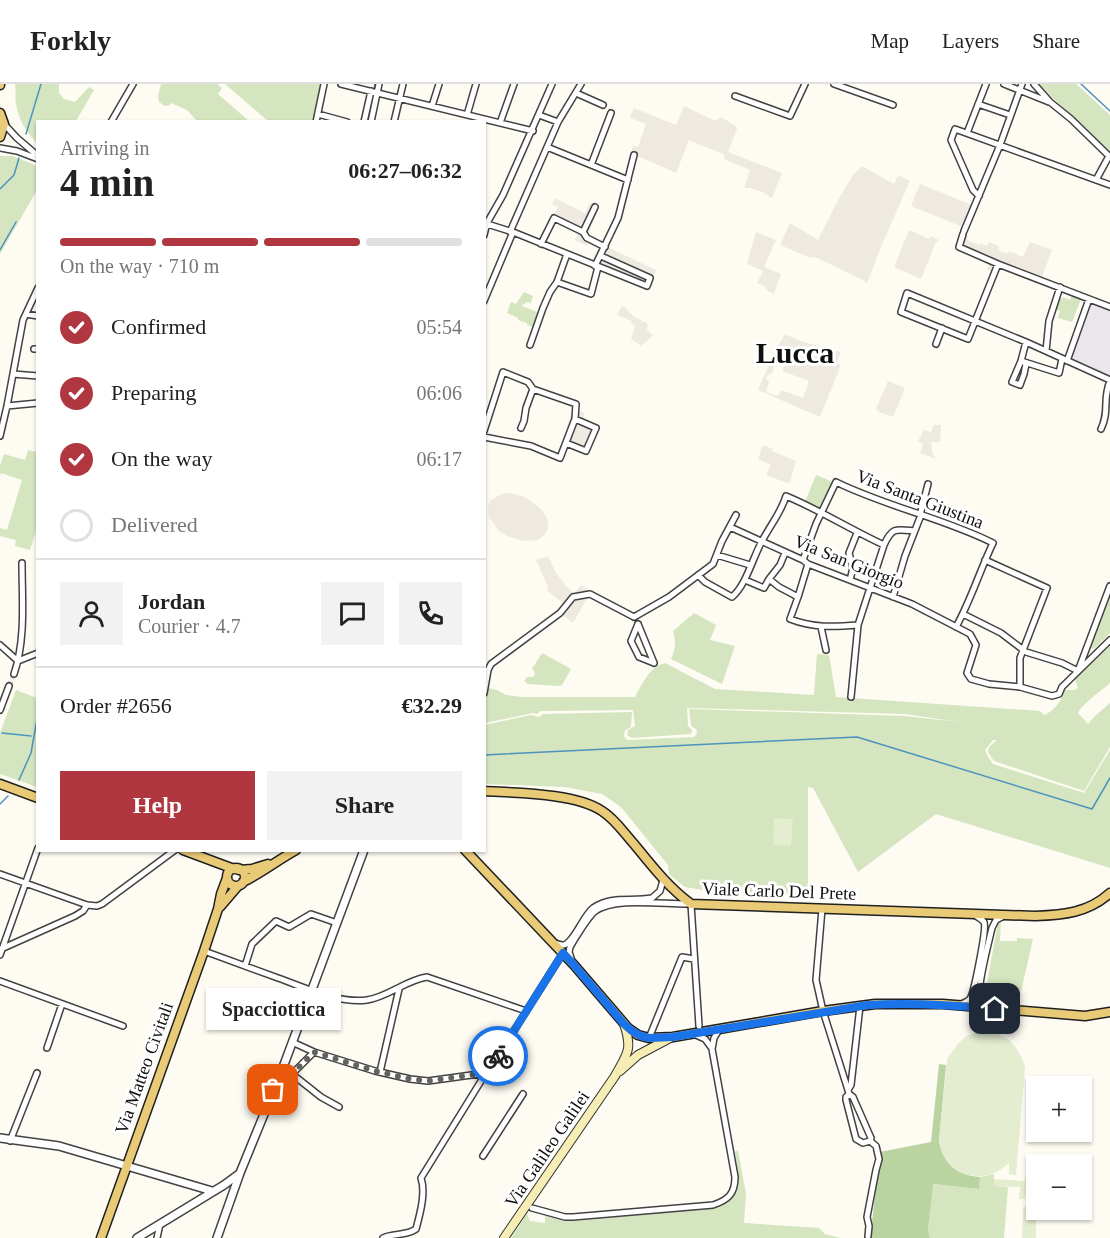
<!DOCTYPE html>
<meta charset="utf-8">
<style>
body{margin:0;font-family:"Times New Roman",serif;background:#f2f2f2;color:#222;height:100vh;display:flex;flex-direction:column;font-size:22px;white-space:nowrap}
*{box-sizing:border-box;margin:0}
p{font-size:20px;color:#767676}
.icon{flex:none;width:33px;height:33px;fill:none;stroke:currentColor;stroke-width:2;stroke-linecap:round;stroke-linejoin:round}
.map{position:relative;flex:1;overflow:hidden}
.sheet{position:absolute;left:36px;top:36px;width:450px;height:732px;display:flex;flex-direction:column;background:#fff;border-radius:0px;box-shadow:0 2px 4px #0004}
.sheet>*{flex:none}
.tools{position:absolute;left:1026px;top:992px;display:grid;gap:12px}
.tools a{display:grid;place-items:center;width:66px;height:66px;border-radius:0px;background:#fff;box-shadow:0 2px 4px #0004;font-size:30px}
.pin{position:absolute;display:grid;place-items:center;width:51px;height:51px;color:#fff;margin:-26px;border-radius:12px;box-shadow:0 3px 9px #0006}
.courier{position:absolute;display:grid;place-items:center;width:60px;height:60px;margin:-30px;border:4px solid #1a73e8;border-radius:50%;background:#fff;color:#222;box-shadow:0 2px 8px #0007}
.bubble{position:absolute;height:42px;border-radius:0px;background:#fff;box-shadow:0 2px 4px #0004;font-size:20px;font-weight:600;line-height:42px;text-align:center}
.overview em{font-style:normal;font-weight:600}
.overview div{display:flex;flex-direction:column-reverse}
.overview{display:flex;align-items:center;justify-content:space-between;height:102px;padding:0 24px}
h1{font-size:39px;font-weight:600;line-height:45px}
.bar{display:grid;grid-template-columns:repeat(4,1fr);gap:9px 6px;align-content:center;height:72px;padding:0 24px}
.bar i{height:8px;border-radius:4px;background:#e0e0e0}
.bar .on{background:#b0363f}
.bar p{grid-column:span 4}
.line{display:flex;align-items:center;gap:15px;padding:0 24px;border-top:2px solid #e0e0e0}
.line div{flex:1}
.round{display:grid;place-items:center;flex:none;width:63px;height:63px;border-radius:0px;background:#f2f2f2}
ol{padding:0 24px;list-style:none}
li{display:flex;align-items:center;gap:18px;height:66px}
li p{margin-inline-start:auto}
li .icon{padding:6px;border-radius:50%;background:#b0363f;color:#fff;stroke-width:4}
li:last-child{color:#767676}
li i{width:33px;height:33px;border:3px solid #e0e0e0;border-radius:50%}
.primary-button{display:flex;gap:12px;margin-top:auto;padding:12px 24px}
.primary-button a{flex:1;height:69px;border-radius:0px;background:#b0363f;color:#fff;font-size:24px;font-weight:600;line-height:69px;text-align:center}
.primary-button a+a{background:#f2f2f2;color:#222}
header{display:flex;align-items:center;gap:36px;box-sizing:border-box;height:84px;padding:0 30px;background:#fff;border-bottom:2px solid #e0e0e0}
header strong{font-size:28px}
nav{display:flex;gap:33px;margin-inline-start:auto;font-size:21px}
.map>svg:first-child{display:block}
.industrial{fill:#ebe5ec}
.green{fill:#d4e5bf}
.forest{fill:#b9d4a0}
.pitch{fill:#e4edd0}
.plaza{fill:#eeeae1;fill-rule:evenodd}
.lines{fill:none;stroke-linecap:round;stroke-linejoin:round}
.stream{stroke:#4b94be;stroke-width:1.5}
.minor-tunnel{stroke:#d9d8d0;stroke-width:5;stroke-dasharray:5 2.5;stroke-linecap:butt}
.minor-casing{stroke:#424242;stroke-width:8}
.tertiary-casing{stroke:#424242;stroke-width:10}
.secondary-casing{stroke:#313131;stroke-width:10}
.primary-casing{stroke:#202020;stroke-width:11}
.minor{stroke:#fff;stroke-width:5}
.tertiary{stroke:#fff;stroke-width:7}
.secondary{stroke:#f6edb5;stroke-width:8}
.primary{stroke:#e9ca77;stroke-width:8}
.done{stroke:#62625e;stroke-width:6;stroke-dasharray:0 10.8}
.route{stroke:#1a73e8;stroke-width:8}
.labels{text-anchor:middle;stroke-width:6;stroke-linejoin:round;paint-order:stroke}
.street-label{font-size:18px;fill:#0f0f0f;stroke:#fff}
.town-label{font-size:30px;font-weight:bold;fill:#0f0f0f;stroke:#fff}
</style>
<header>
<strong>Forkly</strong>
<nav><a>Map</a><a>Layers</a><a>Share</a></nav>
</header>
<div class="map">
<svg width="1110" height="1154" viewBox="0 0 1110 1154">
<rect width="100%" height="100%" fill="#fdfbf2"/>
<path class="industrial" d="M1091,217L1110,225V292L1069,274Z"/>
<path class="green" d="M15,0H59V9L64,15L75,18L89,3L94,6L76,37L38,38L37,59C27,50 18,34 16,20C15,14 16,6 15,0Z
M161,0H217L222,4L218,10L249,37H197L187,26L171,19L170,21L165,22L159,18L158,12Z
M225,0H322L315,38L268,37Z
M1039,0H1076L1110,31V70Z
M0,72H13L37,82V106L0,170Z
M524,208L533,212L531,219L526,218L524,221L522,220V222L540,229L535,244L527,241V239L518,236V234L507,229L511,218L516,220Z
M1072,212L1081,215L1072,238L1058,234L1060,227L1055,225L1059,214L1062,215L1063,213L1070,216Z
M28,366L38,368L37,447H36L30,466L15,462L16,456L0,452V444L7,446L22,396L1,389L0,392V382L4,370L25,376Z
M816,391L833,398L821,425L805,418Z
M1110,509V549L1096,563L1092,565L1090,561Z
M694,529L716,541L710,556L735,562L722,600L671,575C676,564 676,558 673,547Z
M1110,562V599C1102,606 1081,621 1078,629L1088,640L1095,632L1110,619V663L1084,707L994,677L988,668L989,663L997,656H993L985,666L987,671L993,680L1084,709L1110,666V784L936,730L858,788L813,704L808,703V811L726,809L697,805L685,803L669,790L668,781L621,723L602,710L565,703L485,700V641L531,631L539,633L543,630L632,628L631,643L625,646L624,652L627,656L694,653L697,650L696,645L691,642L689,625L905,632L959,638L905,630L687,624L688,642L692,646L691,650L632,654L627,651L628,646L635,642L633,626L541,627L537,630L533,629L485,639V615L487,611L488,604L497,606L506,611L521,613H635C643,599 649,583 665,579L715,605L814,611L817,570L829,571L836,613L1040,627L1044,631C1053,628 1064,615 1063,606H1074L1078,604L1075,595Z
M542,569L571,585L562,601L559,602L528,600L524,597L527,593H533L535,591L534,587L532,585Z
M16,606L37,614V703L0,690V649Z
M1001,837L1000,857H1017V854L1033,855L1018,921L993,918L986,915V904L998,839Z
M738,1066L746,1110L744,1139L819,1144L825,1150L841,1154H511L527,1130L530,1137L545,1139V1132L565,1137H578L718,1123C746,1109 738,1093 735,1068Z
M994,1090V1102L1008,1103L1004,1154H930L928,1146L932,1100L978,1105L980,1093Z"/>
<path class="forest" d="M939,980L946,981L939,1057C944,1080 956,1091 980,1093L979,1105L933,1100L928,1146L930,1154H870L876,1104L879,1083L882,1073L880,1068L931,1058Z"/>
<path class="pitch" d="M774,734L793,735L791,762L773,761Z
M984,947C1008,950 1018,961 1025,983L1016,1091L1009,1090V1079C984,1103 944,1093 939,1057L947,975L957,961L965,953L974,949Z
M1025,1093L1036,1094V1105L1026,1104L1025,1115H1019L1020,1103L994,1102V1095L1025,1097Z
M1028,1109H1036V1154H1022L1023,1123H1028Z"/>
<path class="plaza" d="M684,22L715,37L721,33L736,42L737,45L728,68L782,89L772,114L762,108L750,104H744L750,86L724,75L725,71L689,56L676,89L631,69L633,62L638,63L646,40L630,34L634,24L676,41Z
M862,82L894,100L898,91L910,97L883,158L867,199L863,196L817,174L808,173L780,161L790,139L818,156L839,114L854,90Z
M920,100L972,121L963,143L911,122Z
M555,114L585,129L590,119L599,123L587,152L588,156L587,162L575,156L578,149L551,136L558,123L552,120Z
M909,146L929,155L930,152L939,156L938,158H936L921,195L894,183Z
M756,148L776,156L764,183L781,190L774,210L766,206V203L757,199L763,187L747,180Z
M961,149L968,152L967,156L979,161L981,159L987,162L989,158L999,162L998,166L1007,170L1009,167L1023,173L1030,158L1052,166L1040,198L999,183L995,189L987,186L989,179L955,164Z
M601,160L656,186L648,204L591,178Z
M622,222L625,223L634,233L647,239L648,242L646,246L653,251L641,262L631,255L635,242L631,239L632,237L617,231Z
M785,250L800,257L841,268L837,279L841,281L820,333L758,306L773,271ZM776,278L784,281L782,287L809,297L803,314L781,306L778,312L766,308L769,298L766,295L767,292L772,289Z
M888,297L905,304L893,333L879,328L876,325Z
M573,325L585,329L582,336L600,343L587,370L564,360L568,346L566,345Z
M934,341H940L941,343L940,358H931L932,368L936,375L920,369L923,360L918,357L924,346L931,348Z
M763,361L773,365L772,367L796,377L790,398L787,399L766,391L771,381L758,375Z
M505,409L514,410L525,413L541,425L547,434L548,439V445L544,451L538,456L522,457L507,452L499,447L489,433L488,424L490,417L494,414Z
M548,472L556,489L566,502L574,509L581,501L591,507L573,539L558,527L563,519L547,507L548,503L536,476Z"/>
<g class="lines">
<path class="stream" d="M1081,0L1110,27
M374,5L375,0
M368,38L372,14
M26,50L41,0
M0,105L14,91L19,74
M0,166L16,138
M2,649L31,652
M484,671L857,653L1092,725L1110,694
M19,696L31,669L38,629
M0,720L8,712"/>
<path class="minor-tunnel" d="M9,602L14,590"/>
<defs>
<path id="minor" d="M341,0L533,47
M834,0L893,21
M1004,0L1049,18
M1034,0L1050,18L1071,35L1110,73
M576,9L603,21
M735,12L790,32L805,0
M978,20L1010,31
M432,22L439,0
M318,30L347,38
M467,31L476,0
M539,31L558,38
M111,38L133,0
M316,38L324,0
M364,38L371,7
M371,38L379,0
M394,38L403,0
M500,39L514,0
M4,40L17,54L38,72
M967,49L986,0
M547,63L628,96
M0,64L17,67L38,75
M591,81L611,29
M1096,96L1109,72
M979,112L973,106L951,56L955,45L1110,101
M484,139L513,148L647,202L650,194L601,172
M964,147L1000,61L1022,0
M510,148L558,38L581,0
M583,148L587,154L605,163
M963,150L959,163L998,180L1110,223
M484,151L487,139L503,111L552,0
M541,160L554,134L583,148L595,123
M998,180L968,255L901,228L907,209L1026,258L1110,296
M595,182L618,134L634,71
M557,198L591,210L598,183
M484,217L513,148
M26,230L38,232
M1026,258L1021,277L1059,289L1062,275
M936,260L942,244
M530,261L543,224L550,208L557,198L567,170
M34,265H38
M1046,267L1049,237L1060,203
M1021,277L1012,298L1020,301L1024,290L1026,280
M1067,277L1089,215
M13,290L38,292
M7,322L38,319
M521,344L524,337L526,324L533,305
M1101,345C1110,326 1102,317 1110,297
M484,347L503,288L528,298L533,305L576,320L575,335L560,374L531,362L484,353
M0,352L7,322L23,236L38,204
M566,359L586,367L596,344L575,335
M920,431L928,400
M730,443L803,476L808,480L912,520L970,550L976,561L967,589L971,595L989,600L1020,603L1052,612L1059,610L1062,603L1110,556
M717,471L750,481
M803,476L816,440L836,398C887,423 943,434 993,459C980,486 971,516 956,543
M985,476L1047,504L1020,574V603
M808,480L798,513L790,535C813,544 834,543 858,541
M698,491L705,498L732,513C746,501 752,476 761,459C769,443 781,429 786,412C820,426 851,446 884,461
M769,495L780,481L785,469
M745,496L764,504L769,495L779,503L798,513
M850,496L853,484L849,469L857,449
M893,513L905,472L921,431
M963,530L1001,549L1026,568L1062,579L1078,587L1110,502
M634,533L669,513L713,480L722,457L736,431
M638,540L631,557L639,573L654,579
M638,540L654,579
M821,543L826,566
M0,561L18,577
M18,577L38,569
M14,590C26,555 22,515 22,479
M484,609L488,586L491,580L560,529L573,513L590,510L634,533
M851,613L858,541L884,461C892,443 896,445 914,447
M0,626L9,602
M0,790L87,821L97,822L102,820L175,766
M822,825L816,896L823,927L848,1006
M555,859C558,860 561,861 564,861C574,858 583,832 593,824C611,811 631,818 652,814L660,807L663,796
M1,865L75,832L83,827L87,821
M204,867C228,876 253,885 278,894C304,903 338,920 367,916C388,913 406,896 427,893L526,927
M0,871L38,764
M571,874L569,868L570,863C575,854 587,835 594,828C614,812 666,821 691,820L699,942
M245,882L252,860L276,837L289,843L311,830L337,839
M0,897L123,942
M961,920C964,919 968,917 970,915C974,909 987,844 984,838C982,835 979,834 976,832
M860,922L851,1001L848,1006L849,1010L846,1013V1016L856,1055L863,1059L870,1057
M987,922C984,920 982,919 980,915C976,906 989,857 992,844L996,836L1002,833
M696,951L705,955L711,963
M649,954L682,873L694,875
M292,958L314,968L375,987L410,995L428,997L486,989L498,972L563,869
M47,964L62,920
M282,986L292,990L314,968
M380,988L399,905
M292,990L321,1013L339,1023
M849,1010L853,1013L871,1054L870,1057L876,1062L879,1075L876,1086L867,1133L869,1142L868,1152
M10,1057L37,989
M483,1072L523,1010
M532,1124L565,1133H573L713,1121C728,1116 735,1110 735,1093L712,965L714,954L719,946
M157,1154L160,1140
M383,1154C393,1149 407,1152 416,1145C420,1130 426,1109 421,1094L486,989"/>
<path id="tertiary" d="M0,1054L59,1062L212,1107
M137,1154L224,1101L239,1090
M217,1154L240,1089L282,986L364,766"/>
<path id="secondary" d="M620,987L638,971L672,953
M504,1154L615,992C627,970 633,966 624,940"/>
<path id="primary" d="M0,1V0
M0,29L4,40L0,53
M0,700L38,714
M484,707C516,709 576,709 602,727C615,735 624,749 634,760C652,782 668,803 691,820L1035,832C1063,831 1088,829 1110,809
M183,766L234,785
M465,766L574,881L628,944L638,951L649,954L673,953L823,927L875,920H943L1085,932L1110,928
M227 793a9 9 0 1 1 18 0a9 9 0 1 1-18 0Z
M239,786L252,785L268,780
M243,798C261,789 278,776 296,766
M220,823L238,802
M101,1154L204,867L218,825L221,810L227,794"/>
</defs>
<use href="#minor" class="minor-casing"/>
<use href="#tertiary" class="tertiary-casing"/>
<use href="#secondary" class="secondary-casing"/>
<use href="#primary" class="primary-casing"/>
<use href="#minor" class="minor"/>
<use href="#tertiary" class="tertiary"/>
<use href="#secondary" class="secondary"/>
<use href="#primary" class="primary"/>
</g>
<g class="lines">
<path class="done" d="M273,1006L282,986L292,990L314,968L375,987L410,995L428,997L486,989L498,972"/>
<path class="route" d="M498,972L563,869L574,881L624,940L632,947L641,952L649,954L673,953L868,921C911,918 953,921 995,925"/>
</g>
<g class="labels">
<g class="street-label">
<text transform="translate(920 415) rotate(21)" y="6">Via Santa Giustina</text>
<text transform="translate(849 478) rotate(22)" y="6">Via San Giorgio</text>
<text transform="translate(779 807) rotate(2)" y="6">Viale Carlo Del Prete</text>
<text transform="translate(144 984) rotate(-70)" y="6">Via Matteo Civitali</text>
<text transform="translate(547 1065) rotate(-56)" y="6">Via Galileo Galilei</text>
</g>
<g class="town-label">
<text x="795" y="279">Lucca</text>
</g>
</g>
</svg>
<div class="tools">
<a>+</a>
<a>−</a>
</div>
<div class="pin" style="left:273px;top:1006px;background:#ea580c"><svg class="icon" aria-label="bag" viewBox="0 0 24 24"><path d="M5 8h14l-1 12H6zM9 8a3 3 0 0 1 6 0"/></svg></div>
<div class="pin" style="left:995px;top:925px;background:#1f2937"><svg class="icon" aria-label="home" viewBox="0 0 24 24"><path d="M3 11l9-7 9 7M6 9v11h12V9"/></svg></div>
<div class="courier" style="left:498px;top:972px"><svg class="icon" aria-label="bike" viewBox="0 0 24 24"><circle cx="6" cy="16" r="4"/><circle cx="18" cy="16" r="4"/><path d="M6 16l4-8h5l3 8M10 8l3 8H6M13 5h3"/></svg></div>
<div class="bubble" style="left:206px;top:904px;width:135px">Spacciottica</div>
<section class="sheet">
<div class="overview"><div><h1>4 min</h1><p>Arriving in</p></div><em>06:27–06:32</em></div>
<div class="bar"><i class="on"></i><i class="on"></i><i class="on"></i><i></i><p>On the way · 710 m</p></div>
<ol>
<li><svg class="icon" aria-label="check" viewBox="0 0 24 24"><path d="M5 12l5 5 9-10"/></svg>Confirmed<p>05:54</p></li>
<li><svg class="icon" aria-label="check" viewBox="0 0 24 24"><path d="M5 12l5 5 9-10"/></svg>Preparing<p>06:06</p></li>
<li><svg class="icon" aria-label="check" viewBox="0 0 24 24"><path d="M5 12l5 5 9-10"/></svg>On the way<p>06:17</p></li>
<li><i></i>Delivered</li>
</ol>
<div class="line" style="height:108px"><a class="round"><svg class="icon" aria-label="person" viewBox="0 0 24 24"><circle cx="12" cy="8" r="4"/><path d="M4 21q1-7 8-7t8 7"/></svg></a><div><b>Jordan</b><p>Courier · 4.7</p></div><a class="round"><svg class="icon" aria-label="chat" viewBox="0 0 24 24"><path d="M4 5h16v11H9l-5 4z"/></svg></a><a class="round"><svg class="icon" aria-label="phone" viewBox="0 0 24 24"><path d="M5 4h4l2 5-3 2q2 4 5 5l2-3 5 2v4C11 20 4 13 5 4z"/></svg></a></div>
<div class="line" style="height:78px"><div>Order #2656</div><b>€32.29</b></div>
<div class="primary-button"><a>Help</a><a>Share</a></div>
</section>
</div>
